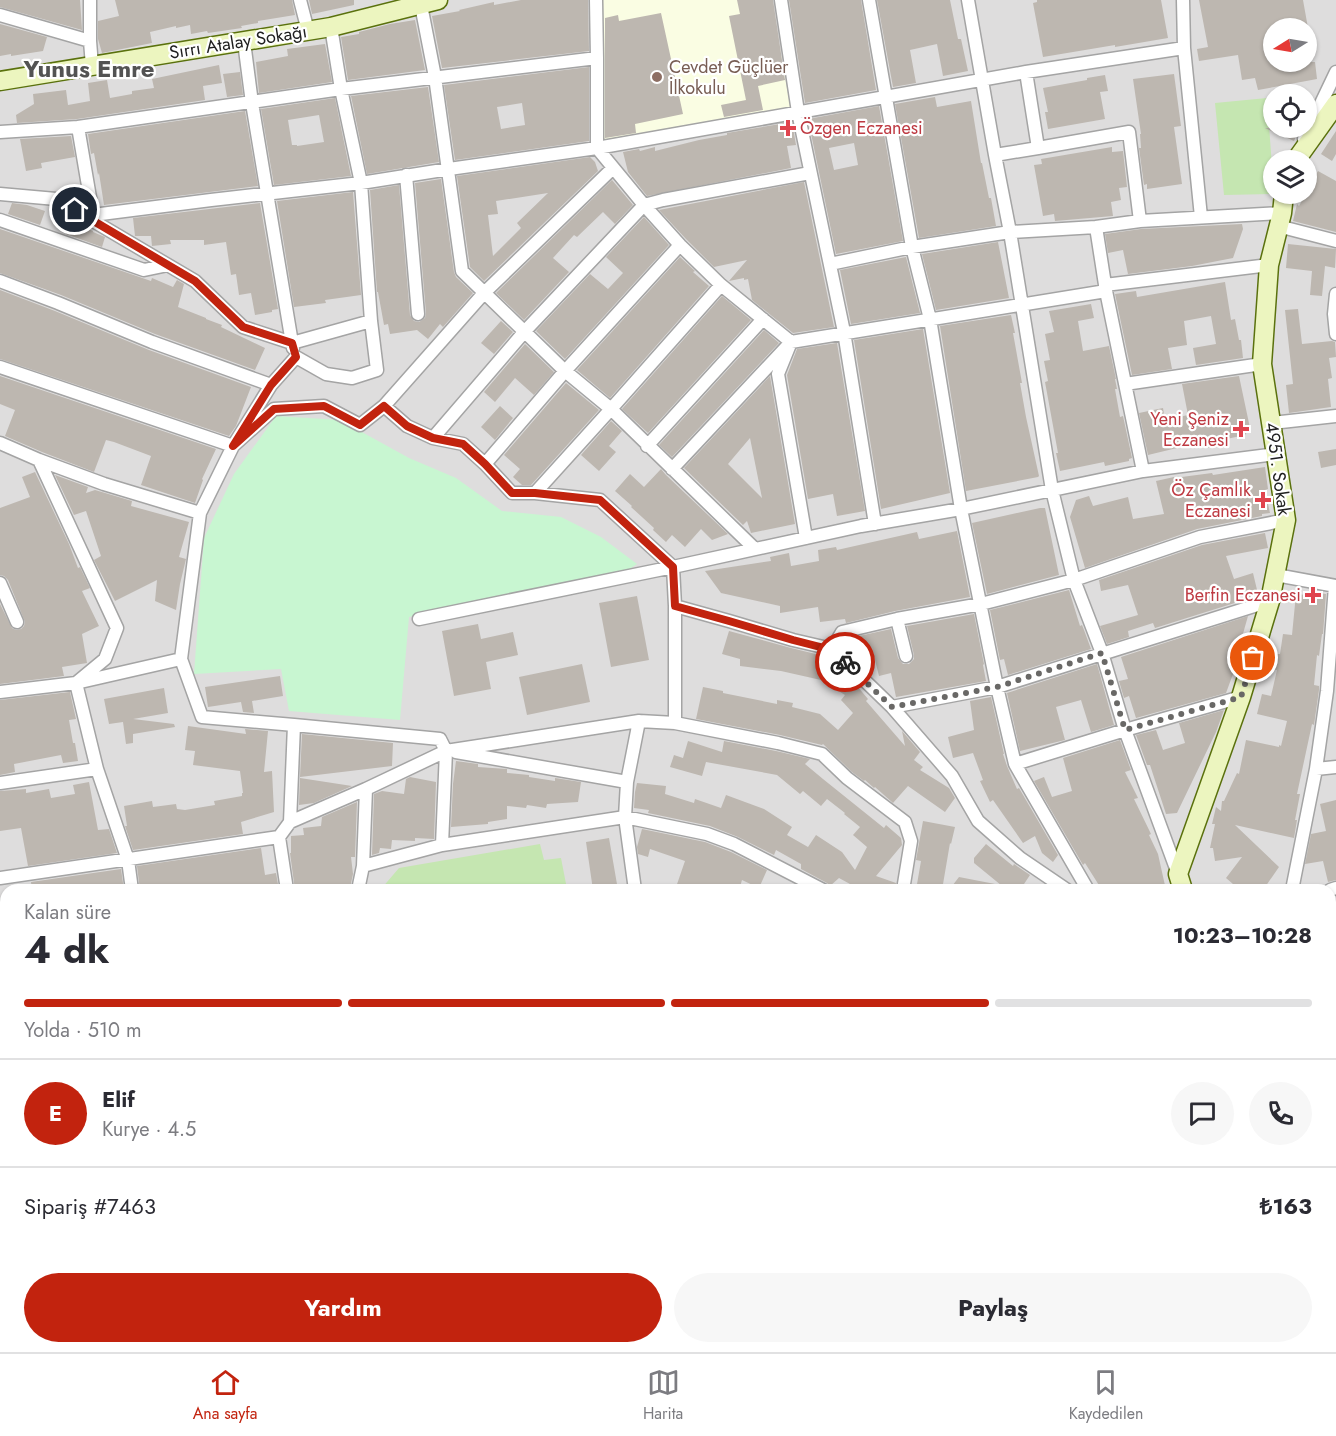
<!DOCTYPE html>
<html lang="tr">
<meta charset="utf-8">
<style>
body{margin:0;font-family:Jost,sans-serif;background:#f7f7f7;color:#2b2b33;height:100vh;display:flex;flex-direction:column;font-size:22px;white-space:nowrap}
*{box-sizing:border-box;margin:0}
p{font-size:20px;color:#7c7c81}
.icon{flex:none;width:33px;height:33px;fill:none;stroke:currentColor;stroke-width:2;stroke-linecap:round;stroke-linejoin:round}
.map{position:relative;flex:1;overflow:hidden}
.sheet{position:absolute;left:0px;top:884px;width:1336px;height:470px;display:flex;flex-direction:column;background:#fff;border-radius:18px 18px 0 0;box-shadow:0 2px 4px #0004}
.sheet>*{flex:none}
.needle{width:39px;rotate:259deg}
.tools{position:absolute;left:1263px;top:18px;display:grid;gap:12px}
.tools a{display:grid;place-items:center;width:54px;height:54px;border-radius:50%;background:#fff;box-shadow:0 2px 4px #0004;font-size:30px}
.pin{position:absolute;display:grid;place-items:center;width:51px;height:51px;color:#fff;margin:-26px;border:3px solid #fff;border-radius:50%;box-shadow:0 2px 6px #0007}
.courier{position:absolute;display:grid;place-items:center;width:60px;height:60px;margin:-30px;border:4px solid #c2230e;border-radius:50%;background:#fff;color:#222;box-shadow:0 2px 8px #0007}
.head em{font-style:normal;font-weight:700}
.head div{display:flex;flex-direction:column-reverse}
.head{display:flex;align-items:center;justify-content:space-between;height:102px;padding:0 24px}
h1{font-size:39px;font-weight:700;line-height:45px}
.bar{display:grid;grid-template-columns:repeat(4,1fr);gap:9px 6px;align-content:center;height:72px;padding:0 24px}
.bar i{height:8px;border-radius:4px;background:#e1e1e2}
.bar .current{background:#c2230e}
.bar p{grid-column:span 4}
.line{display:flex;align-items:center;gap:15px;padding:0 24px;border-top:2px solid #e1e1e2}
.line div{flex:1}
.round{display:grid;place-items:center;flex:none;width:63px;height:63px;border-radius:32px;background:#f7f7f7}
.button{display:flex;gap:12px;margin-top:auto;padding:12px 24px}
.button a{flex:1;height:69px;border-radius:36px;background:#c2230e;color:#fff;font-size:24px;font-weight:700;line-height:69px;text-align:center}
.button a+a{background:#f7f7f7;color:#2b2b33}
.tab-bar{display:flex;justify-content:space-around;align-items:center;height:84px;border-top:2px solid #e1e1e2;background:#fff;font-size:16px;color:#7c7c81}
.tab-bar a{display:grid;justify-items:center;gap:3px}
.tab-bar .current{color:#c2230e}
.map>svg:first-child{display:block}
.residential{fill:#dedddd;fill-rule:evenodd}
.education{fill:#fafde3}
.grass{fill:#c5e6b1}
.park{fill:#c8f6d1}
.building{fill:#bdb7b0;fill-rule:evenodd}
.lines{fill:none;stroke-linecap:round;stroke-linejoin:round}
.minor-casing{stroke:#a4a4a4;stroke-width:15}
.secondary-casing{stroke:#5a710d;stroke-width:21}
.minor{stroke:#fff;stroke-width:12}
.secondary{stroke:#ecf5bf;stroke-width:18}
.done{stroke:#696866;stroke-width:6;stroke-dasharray:0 10.8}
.route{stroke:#c2230e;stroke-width:8}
.education-dot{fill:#8d6e63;stroke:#fff;stroke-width:2}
.health-dot{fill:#e0444e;stroke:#fff;stroke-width:2}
.labels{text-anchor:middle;stroke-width:4.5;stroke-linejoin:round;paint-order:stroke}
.street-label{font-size:18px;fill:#202020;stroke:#fff}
.education-label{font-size:18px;fill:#785e54;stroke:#fff;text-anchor:start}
.health-label{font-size:18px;fill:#be3a42;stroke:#fff;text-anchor:end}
.district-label{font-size:24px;font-weight:bold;fill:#535353;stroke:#fff}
</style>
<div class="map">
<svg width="1336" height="1352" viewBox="0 0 1336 1352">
<rect width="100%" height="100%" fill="#f0eee7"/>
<path class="residential" d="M0,0H1336V1352H0ZM1274,28H1306V62H1274ZM1274,94H1306V128H1274ZM1274,160H1306V194H1274ZM6,890H1330V1347H6Z"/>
<path class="education" d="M599,0H771L791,110L601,143Z"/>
<path class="grass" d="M1267,98L1274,194L1224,195L1215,103Z
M540,844L544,860L561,858L567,889H381L399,868Z"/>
<path class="park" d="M276,416L340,420L409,458L456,478L502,511L561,517L601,537L637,564L625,572L409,617L400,720L289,711L281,669L194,674L204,538L234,474Z"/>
<path class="building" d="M0,0H80L82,30L0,7Z
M115,0H292L295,15L258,21V23L241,26L242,28L208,33L207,31L191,34L190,25L176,28V26L150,32L152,43L102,53L98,39V21L119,16Z
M309,0H354V5L312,14Z
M521,0H588L589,51L442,68L432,16L460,11L459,10L494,2V5Z
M737,0H773L785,80L758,86L763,110L724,117L721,105L746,100L729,16L740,14Z
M789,0H861L876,90L805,103Z
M877,0H950L958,39H961L968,71L943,76L937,44L910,50L916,83L893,87Z
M1037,0H1161L1168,38L1115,47V45L1043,57L1033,3L1037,2Z
M1199,0H1303L1308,28H1274V62H1315L1317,79L1258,90L1255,78L1242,80L1238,55L1199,61L1197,49L1208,47Z
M661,13L683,114L635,124L636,133L605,138V18L618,15L619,21Z
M415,20L425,70L348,80L341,37L359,34V32L390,24Z
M0,24L47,37L43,51L11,56V54L0,56Z
M325,44L332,82L259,93L256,62L288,56L287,49Z
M219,65L222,83L203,86L205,100L77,119L17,123L16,115L34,104L33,94L66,90L68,105L90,101L88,83L107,80L110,98L132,94V91L154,88L152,79Z
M589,67V141L455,160L444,85ZM522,103L525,125L501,129L497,107Z
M240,72L243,95L227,97L223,74Z
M1174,74L1181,126L1174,127L1182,184L1147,189V184L1144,185L1139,148H1141L1140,134H1141L1133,79Z
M1105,75L1108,91L1100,92L1105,119L1048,129L1045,112H1048L1043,88L1087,80V78Z
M428,87L439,162L367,174L351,96Z
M935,97L937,107L971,101L981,163H982L989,198H991L996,226L919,238L895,104Z
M335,98L351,176L274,185L261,109ZM319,115L324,142L297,146V145H292L288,120Z
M879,106L903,241L836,254L808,119ZM854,143L858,165L834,170L829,148Z
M245,111L258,186L104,205L99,173L98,175L94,153L91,154L88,134Z
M792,122L796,145L787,146L791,168L647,196L628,172L623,152L639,149L640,151L655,147V151L699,140L727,135V133Z
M1265,128H1300L1294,141Z
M1336,131V154L1332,161L1321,154Z
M71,136L75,157L41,163L42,168L26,171L20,139Z
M1112,147V152L1123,151L1127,187L1119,188L1121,200L1111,202L1113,216L1055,221L1054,214L1043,216L1034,165L1042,164L1041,159Z
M590,157L595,162L598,171L484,281L470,267L457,176ZM548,193L517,223L521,228L493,256L488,215L498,214L496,201Z
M1318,171L1336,181V232L1293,221L1297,204L1299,206Z
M441,179L454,272L456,277L473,293L443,327L440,324L428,339L417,330L390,334L388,324L384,325L378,292H377L370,190L399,185L410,315L414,321L419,322L425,318L426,313L415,183Z
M612,180L633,205L615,224L603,212L577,237L574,235L553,258L569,272L524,320L496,293Z
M804,182L834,327L793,333L752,300L748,279L744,280V278L729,281L747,260L714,267L686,239L659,210Z
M353,192L361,295L325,300L326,303L294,307L277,201Z
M12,203L27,205L45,211L40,225L8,214Z
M260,203L278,309L272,310V312L255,315L251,293L239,295L236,274L231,275L226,242L204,245V240H170L171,244L152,246L151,236H135L133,218Z
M644,217L669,245L565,359L536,331L590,274L608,289L623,273L606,257Z
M71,222L93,231V232L105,237L102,247L66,234Z
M1242,224L1243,229L1233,258L1192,266L1128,274L1123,250L1108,253L1105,234L1141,229Z
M0,229L151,281L152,278L173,287L177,280L184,284L178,307L206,318V319L222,325L221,327L265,348L255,370L155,334L61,295L0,273Z
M998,242L1009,298L936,310L922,254Z
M1288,244L1336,249L1335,268L1325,266L1322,296L1310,295L1312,271L1286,268Z
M680,257L695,271L693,272L709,286L610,398L577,370Z
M906,257L920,313L851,324L840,270Z
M1225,282L1231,320L1235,319L1239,340H1241L1243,358L1196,365L1193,348L1216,344L1211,316L1184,321L1187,345L1168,348L1172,369L1132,375L1115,294L1136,291L1137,297Z
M0,290L55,311L149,350L251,387L236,426L229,436L0,359Z
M722,296L751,320L648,433L622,409Z
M1091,304L1094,318L1078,321L1083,351L1109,346L1116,379H1115L1117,389H1115L1120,417L1123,416L1132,458L1129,459V461L1105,466L1104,462L1060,471L1056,453H1058L1045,382L1048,381L1044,361L1050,360L1045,334L1054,332L1049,311Z
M1298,309L1302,344L1332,341L1335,342L1336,357L1329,358L1332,378L1328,379L1331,407L1289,413L1286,385L1293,384L1285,310Z
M1011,315L1015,333H1013L1022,383H1020L1026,417L1039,476L1038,477L966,491L940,326Z
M501,321L513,332L494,354L481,343Z
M923,329L950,493L881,509L854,340Z
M764,330L779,343L672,457L659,445Z
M837,343L865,511L837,516L833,494L808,499L787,375L797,349Z
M525,344L554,372L534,395L515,378L495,402L484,392Z
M0,376L216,449L202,479L203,480L195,503L141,485L151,456L114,442L106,440L94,472L42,452L5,436L15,410L0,404Z
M770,376L795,524L751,533L747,521L743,525L684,468ZM750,438L762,498L728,464Z
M1239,376L1250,428L1245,435L1222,440L1223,444L1207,448L1206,441L1148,455L1139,413L1163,408L1165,420L1188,415L1182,384Z
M566,383L599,410L531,485H522L513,477L520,469L504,455Z
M500,406L513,418L495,440L481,427Z
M611,421L622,431L609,446L616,452L599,471L581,455Z
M1336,449V465L1321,468L1318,452Z
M1265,467L1268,489L1265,490L1270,513L1262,514V516L1197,529L1085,568L1070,517L1076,500L1089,496L1093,506L1128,497L1133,519L1164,514L1156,481L1174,477V478L1212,473L1213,475Z
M661,469L666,475L728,534L712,540L701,529L685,547L672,535L666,542L653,530L654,528L631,507L632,506L615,491L630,474L644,487Z
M35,472L69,544L78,568L80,567L90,588L82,591L99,626L82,634L87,663L62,667L64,676L0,684V604L12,628L16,630L21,629L24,626L25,622L8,580L4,576L0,575V508L30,497L22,477Z
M55,475L88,487L86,493L95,490L132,501L131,506L189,522L179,557L186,559L180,584L176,610L155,601L157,580L115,601L94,560L101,556L86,511L74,515Z
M1040,508H1045L1059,575L987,594L972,523Z
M957,531L970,597L895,611L846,623L845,619L820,622L818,607L780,613V606L721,593L705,571L771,561L770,557L789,553L791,566L819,561L818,550L836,547L837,550L917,532L919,539Z
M1265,533L1268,548L1226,556L1234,579L1253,573L1258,594L1257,596L1155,628L1153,623L1128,631L1129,637L1107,644L1100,626L1138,615L1128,585L1101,591L1099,580L1202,545Z
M1069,590L1080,626L1082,625L1084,630L1091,649L1008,675L1004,659L1000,660L990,610Z
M1319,593L1326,594L1323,634H1322L1319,656L1317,655L1314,685L1319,686V690L1314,725L1312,724L1297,794H1300L1295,820H1297L1294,838L1235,825L1279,867L1263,890H1240L1226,878L1242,857L1215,861L1213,848H1210L1215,824H1212L1216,807L1221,811L1222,801H1224L1237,773L1239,774L1246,740L1279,747V745L1281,746L1287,721L1257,714L1262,694L1271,696L1277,670L1273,669L1276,654H1280L1283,634L1292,635L1296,594L1318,596Z
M637,596L649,660L611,667L599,603Z
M974,614L984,664L983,665L986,681L896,697L891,673L879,676L872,648L869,652L860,642L859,636L891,629L898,658L903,664H909L914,659V655L907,626Z
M1248,616L1237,655H1240L1226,693L1136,718L1129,696L1124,698L1119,681L1128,679L1121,657Z
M478,624L481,639L513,632L518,655L486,662L491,689L454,696L442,631Z
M729,631L791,648L828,657L852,680L868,699L866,701L905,746L902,731L920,752L914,760L923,767L920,770L949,788L955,798L945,812L908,786L893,803L875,787L874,788L865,780L864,781L852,772L823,744L822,745L780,735L696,719L703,687L723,691V693L777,704V700L793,703L792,707L820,714L838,730L853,713L841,700L845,695L821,680L781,671L740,666V659L722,654Z
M582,664L590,702L527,715L519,677Z
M1097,664L1114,725L1091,732L1081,700L1056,707L1065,740L1020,751L1007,693Z
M280,676L283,696L252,701L254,713L243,712L241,702L208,707L205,687Z
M164,688L168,713L133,719L174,724L175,727L133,734V743L126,744L123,722L109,724L104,699Z
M70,692L76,719L69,720L73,743H75L78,761L63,763L61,755L14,764L15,772L0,775V700Z
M991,697L1004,754H1003L1007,766L1017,789L1019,788L1058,855L1053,862L1042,853L1035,836L1023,843L993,800L990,802L980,781L983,780L973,753L953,758L948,737L974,730L970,701Z
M1224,710L1216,732L1177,813L1166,814L1150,765H1147L1136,735L1156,730L1163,750L1185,743L1179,723Z
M188,726L246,734L245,729L268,731L264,772L272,771L274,812L241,822L243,834L133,850L125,826H127L124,806L152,801L153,807L176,804L177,809L185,810L215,805L214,801L242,796V793H243L240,771L193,765L195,751L185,750Z
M302,734L393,743L392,766L300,777Z
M1120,740L1131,770L1125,772L1138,798L1134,799L1151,834L1149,835L1158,854L1166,890H1102L1085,863L1083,865L1034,781L1044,777L1052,797L1072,791L1063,758Z
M688,741L722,752L724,741L776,751L810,759L805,764L823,779L884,828L886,825L901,838L902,845L876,876L896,883L895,890H861L839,878L830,886L827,883L801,869V864L776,850L774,855L738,837L710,826L648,813L649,810L634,808L635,792L637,783L666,786L665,794L694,803L695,799L721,808L726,795L764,809L792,827L787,835L808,847L816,835L842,852L855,870L867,847L853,835L860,827L844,814L845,813L827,799L821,806L803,791L800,794L777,775L706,762L702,776L670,767L674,755L683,758Z
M456,761L478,764V767L507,769V773L529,775V777L555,781V778L581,782L578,802L547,804L546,808L527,805L526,808L507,806V819L488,822V824L451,827L453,784Z
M410,777L436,782L434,839L415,838V841L392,840L391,849L380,848L379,853L372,855L374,794L382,791L404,794L406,779Z
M300,778L352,786L314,803L299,805Z
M89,782L98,830L109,829L117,853L28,866L21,828L0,831V791L26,789V793L49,789L51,798L75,794L73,785Z
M1336,800V880L1328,882L1323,861L1305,864L1311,834L1326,831L1320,804Z
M357,802L355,857H351L353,874L350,888L318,890L317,886L295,890L290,853H291V836L304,835L303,828L321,826L322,817Z
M923,821L955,827L951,844L950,843L942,890H916L921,861L916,860Z
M642,829L705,842L731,852L767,870L759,888L742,880L739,890H675L685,861L650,849L648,857L638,854L637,847Z
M609,838L618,890H593L586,842Z
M986,844L1013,866L1014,864L1030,875L1020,890H1007L974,863V858Z
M261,848L265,875L276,873L279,890H140L137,866Z
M121,869L124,890H32L31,882Z
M959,877L995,884L994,890H949Z"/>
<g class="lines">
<defs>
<path id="minor" d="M90,0V41L92,66
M300,0L308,31
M420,0L435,77L462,271L565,371L611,409L755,549
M596,0L597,58V148L644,205L680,245L721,285L791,342L778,374L806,538
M781,0L798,112L844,332L875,524
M869,0L912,247L930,319L961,509L1143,471L1276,454
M968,0L995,155L1010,232L1052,490L1074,580L1102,653L1125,730L1178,874
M1183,0L1184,48L1201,217
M0,15L90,41
M244,42L252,103L292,343L371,321
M78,127L341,89L597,58
M0,132L78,127L93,215L211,200L361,183L449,169L597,148L1026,72L1184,48
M1304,139L1336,72
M1038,148L1129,132L1140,221
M995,155L1038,148L1026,72
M406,175L418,314
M0,194L56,199L195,281L243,327L292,343L293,348
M0,220L144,270L168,265
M1278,226L1336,241
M1096,227L1140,221L1282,213
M830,264L912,247L1010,232L1096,227L1106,291L1143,471
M0,281L58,303L152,342L271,385
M1105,285L1269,265
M1336,294L1334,314L1336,334
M0,367L233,446L271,385L296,357L326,374L352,378L377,370L371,321L361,183L341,89L331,27
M1125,384L1262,364
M384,406L407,426L433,438L463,444L485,464L512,493H535L600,500L673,567L675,606L729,621L793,640L832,649L892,707L952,776L978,821L1020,858L1067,890
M1272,423L1336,416
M433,438L525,331L644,205L663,200L810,173
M0,443L39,460L104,484L200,513L233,446L274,409L324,406L360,425L384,406L484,293L613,168
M647,446L763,319
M39,460L117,628L105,659L76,683L97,769
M485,464L565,371L680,245
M672,469L791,342L1106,291
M535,493L611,409L721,285
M1276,575L1336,586
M0,583L17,622
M1335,586L1327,691L1316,769L1336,767
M675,606V723
M419,619L673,567L861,526L961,509L997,687L1015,764L1088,890
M832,649L842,632L897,619
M906,656L897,619L981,604L1074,580L1200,537L1286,520
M181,659L200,513
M0,692L76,683L181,659L202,717L294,725L290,822L279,837L287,890
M892,707L997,687L1270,601
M294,725L440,739L446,751
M446,751L639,721L675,723L778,743L822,754L847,778L905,822L911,841L903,890
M456,752L627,782
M1015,764L1125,730L1241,697
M0,783L97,769L128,860L132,890
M290,822L366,789
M363,866L366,789L446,751L442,845
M0,878L279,837
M358,890L363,866L442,845L625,817L627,782L639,721
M635,890L625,817L707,834L734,844L823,890
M1292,890L1316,769
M1330,890L1336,888
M1330,953L1336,954
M0,958L6,957
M0,1035L6,1034
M1330,1043L1336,1038
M1330,1082L1336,1086
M0,1117L6,1116
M1330,1171L1336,1175
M0,1200L6,1199
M1330,1266L1336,1268
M0,1277L6,1276
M532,1347L540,1352
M770,1347L794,1352
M1311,1347L1331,1352
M29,1352L59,1347
M633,1352L636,1347
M818,1352L819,1347
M1167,1352V1347
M1212,1352V1347
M1281,1352L1282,1347"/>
<path id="secondary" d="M0,81L331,27L438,0
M1296,160L1336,104
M1183,890L1178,874L1241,697L1270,601L1286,520L1262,364L1269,265L1282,213L1284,194
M1071,1352L1073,1347"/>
</defs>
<use href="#minor" class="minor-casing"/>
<use href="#secondary" class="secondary-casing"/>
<use href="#minor" class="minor"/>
<use href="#secondary" class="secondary"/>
</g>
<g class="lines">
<path class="done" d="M845,662L892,707L997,687L1102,653L1125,730L1241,697L1253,658"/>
<path class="route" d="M75,210L195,281L243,327L292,343L296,357L271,385L233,446L274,409L324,406L360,425L384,406L407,426L433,438L463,444L485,464L512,493H535L600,500L673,567L675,606L729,621L793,640L832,650L845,662"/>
</g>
<circle class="education-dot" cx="657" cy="77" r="6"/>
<g class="health-dot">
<path d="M785 119h6v6h6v6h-6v6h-6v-6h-6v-6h6z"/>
<path d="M1238 420h6v6h6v6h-6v6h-6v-6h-6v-6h6z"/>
<path d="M1260 491h6v6h6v6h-6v6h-6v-6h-6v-6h6z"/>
<path d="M1310 586h6v6h6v6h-6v6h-6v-6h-6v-6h6z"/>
</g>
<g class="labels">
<g class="street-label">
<text transform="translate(238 42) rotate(-9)" y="6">Sırrı Atalay Sokağı</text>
<text transform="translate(1278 469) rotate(82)" y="6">4951. Sokak</text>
</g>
<g class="education-label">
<text x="669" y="73">Cevdet Güçlüer<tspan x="669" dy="21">İlkokulu</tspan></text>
</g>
<g class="health-label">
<text x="800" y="134" text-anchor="start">Özgen Eczanesi</text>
<text x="1229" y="425">Yeni Şeniz<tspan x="1229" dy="21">Eczanesi</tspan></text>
<text x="1251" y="496">Öz Çamlık<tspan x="1251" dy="21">Eczanesi</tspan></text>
<text x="1301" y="601">Berfin Eczanesi</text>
</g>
<g class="district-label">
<text x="89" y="77">Yunus Emre</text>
</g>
</g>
</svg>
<div class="tools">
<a><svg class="needle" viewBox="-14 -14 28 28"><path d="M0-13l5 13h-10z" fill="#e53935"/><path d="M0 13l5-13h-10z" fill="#7c7c81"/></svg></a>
<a><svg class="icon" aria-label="locate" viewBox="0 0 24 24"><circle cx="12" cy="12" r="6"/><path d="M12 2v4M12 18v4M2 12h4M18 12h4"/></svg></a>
<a><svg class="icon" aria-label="layers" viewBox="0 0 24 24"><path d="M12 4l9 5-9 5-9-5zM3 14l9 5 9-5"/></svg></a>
</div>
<div class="pin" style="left:1253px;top:658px;background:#ea580c"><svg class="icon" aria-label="bag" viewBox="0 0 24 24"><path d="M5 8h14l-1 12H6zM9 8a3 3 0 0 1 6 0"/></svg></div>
<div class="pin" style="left:75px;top:210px;background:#1f2937"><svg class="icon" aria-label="home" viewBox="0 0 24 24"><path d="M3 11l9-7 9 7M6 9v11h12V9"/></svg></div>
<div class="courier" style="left:845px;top:662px"><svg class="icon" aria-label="bike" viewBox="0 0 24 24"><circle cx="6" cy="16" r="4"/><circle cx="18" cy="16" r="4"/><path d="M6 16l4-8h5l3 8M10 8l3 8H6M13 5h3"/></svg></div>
<section class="sheet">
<div class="head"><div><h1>4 dk</h1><p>Kalan süre</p></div><em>10:23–10:28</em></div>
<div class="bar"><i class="current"></i><i class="current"></i><i class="current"></i><i></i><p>Yolda · 510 m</p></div>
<div class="line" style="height:108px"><b class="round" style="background:#c2230e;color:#fff">E</b><div><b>Elif</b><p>Kurye · 4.5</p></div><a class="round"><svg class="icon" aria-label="chat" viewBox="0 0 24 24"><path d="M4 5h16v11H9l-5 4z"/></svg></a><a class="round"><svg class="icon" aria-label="phone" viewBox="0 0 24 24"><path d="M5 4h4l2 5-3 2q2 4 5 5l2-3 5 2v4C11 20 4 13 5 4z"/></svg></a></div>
<div class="line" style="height:78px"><div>Sipariş #7463</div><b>₺163</b></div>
<div class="button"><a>Yardım</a><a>Paylaş</a></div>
</section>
</div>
<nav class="tab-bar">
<a class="current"><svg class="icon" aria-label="home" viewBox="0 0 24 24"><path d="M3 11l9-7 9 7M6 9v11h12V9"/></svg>Ana sayfa</a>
<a><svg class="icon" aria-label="map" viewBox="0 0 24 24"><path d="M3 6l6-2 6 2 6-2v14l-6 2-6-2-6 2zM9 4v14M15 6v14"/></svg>Harita</a>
<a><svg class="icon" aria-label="saved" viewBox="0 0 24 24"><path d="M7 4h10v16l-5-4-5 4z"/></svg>Kaydedilen</a>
</nav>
